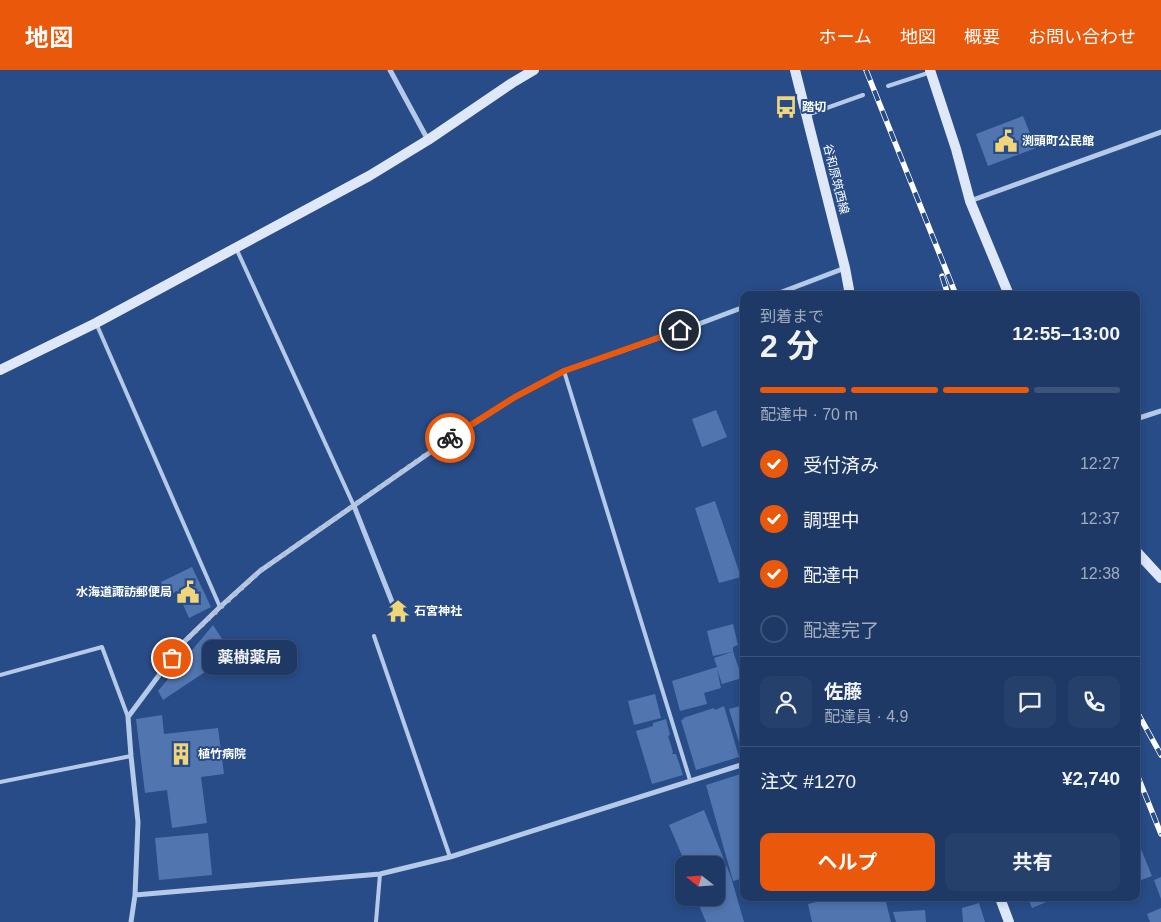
<!DOCTYPE html>
<html lang="ja">
<meta charset="utf-8">
<style>
body{margin:0;font-family:Arial,"Noto Sans JP",sans-serif;background:#26406c;color:#f1f3f6;height:100vh;display:flex;flex-direction:column;font-size:19px;white-space:nowrap}
*{box-sizing:border-box;margin:0}
p{font-size:16px;color:#a1acbf}
.icon{flex:none;width:28px;height:28px;fill:none;stroke:currentColor;stroke-width:2;stroke-linecap:round;stroke-linejoin:round}
.map{position:relative;flex:1;overflow:hidden}
.drawer{position:absolute;left:740px;top:221px;width:400px;height:610px;display:flex;flex-direction:column;background:#1e3966;border-radius:10px;box-shadow:0 2px 8px #0003,0 0 0 1px #3c537a}
.drawer>*{flex:none}
.needle{width:32px;rotate:287deg}
.buttons{position:absolute;left:675px;top:786px;display:grid;gap:10px}
.buttons a{display:grid;place-items:center;width:50px;height:50px;border-radius:10px;background:#1e3966;box-shadow:0 2px 8px #0003,0 0 0 1px #3c537a;font-size:25px}
.pin{position:absolute;display:grid;place-items:center;width:42px;height:42px;color:#fff;margin:-21px;border:2px solid #fff;border-radius:50%;box-shadow:0 1px 5px #0007}
.courier{position:absolute;display:grid;place-items:center;width:50px;height:50px;margin:-25px;border:4px solid #ea580c;border-radius:50%;background:#fff;color:#222;box-shadow:0 1px 6px #0007}
.bubble{position:absolute;height:35px;border-radius:10px;background:#1e3966;box-shadow:0 2px 8px #0003,0 0 0 1px #3c537a;font-size:16px;font-weight:700;line-height:35px;text-align:center}
.head em{font-style:normal;font-weight:700}
.head div{display:flex;flex-direction:column-reverse}
.head{display:flex;align-items:center;justify-content:space-between;height:85px;padding:0 20px}
h1{font-size:32px;font-weight:700;line-height:38px}
.bar{display:grid;grid-template-columns:repeat(4,1fr);gap:8px 5px;align-content:center;height:60px;padding:0 20px}
.bar i{height:6px;border-radius:4px;background:#3c537a}
.bar .current{background:#ea580c}
.bar p{grid-column:span 4}
.line{display:flex;align-items:center;gap:12px;padding:0 20px;border-top:1px solid #3c537a}
.line div{flex:1}
.round{display:grid;place-items:center;flex:none;width:52px;height:52px;border-radius:10px;background:#26406c}
ol{padding:0 20px;list-style:none}
li{display:flex;align-items:center;gap:15px;height:55px}
li p{margin-inline-start:auto}
li .icon{padding:5px;border-radius:50%;background:#ea580c;color:#fff;stroke-width:4}
li:last-child{color:#a1acbf}
li i{width:28px;height:28px;border:2px solid #3c537a;border-radius:50%}
.button{display:flex;gap:10px;margin-top:auto;padding:10px 20px}
.button a{flex:1;height:58px;border-radius:10px;background:#ea580c;color:#fff;font-size:20px;font-weight:700;line-height:58px;text-align:center}
.button a+a{background:#26406c;color:#f1f3f6}
header{display:flex;align-items:center;gap:30px;box-sizing:border-box;height:70px;padding:0 25px;background:#ea580c;color:#fff}
header strong{font-size:24px}
nav{display:flex;gap:28px;margin-inline-start:auto;font-size:18px}
.map>svg:first-child{display:block}
.building{fill:#5175af}
.lines{fill:none;stroke-linecap:round;stroke-linejoin:round}
.lane{stroke:#b5c9e8;stroke-width:4}
.street{stroke:#b5c9e8;stroke-width:5}
.secondary{stroke:#dfe8f8;stroke-width:10}
.rail-casing{stroke:#fff;stroke-width:5.5}
.rail{stroke:#284c88;stroke-width:4;stroke-dasharray:11;stroke-linecap:butt}
.done{stroke:#b4c0d5;stroke-width:5;stroke-dasharray:0 9}
.route{stroke:#ea580c;stroke-width:6}
.labels{text-anchor:middle;stroke-width:4;stroke-linejoin:round;paint-order:stroke}
.poi-label{font-size:12px;font-weight:bold;fill:#fff;stroke:#284c88;text-anchor:start}
.street-label{font-size:12px;fill:#fff;stroke:#284c88}
</style>
<header>
<strong>地図</strong>
<nav><a>ホーム</a><a>地図</a><a>概要</a><a>お問い合わせ</a></nav>
</header>
<div class="map">
<svg width="1161" height="852" viewBox="0 0 1161 852">
<rect width="100%" height="100%" fill="#284c88"/>
<path class="building" d="M1023,46L1036,78L988,96L976,64Z
M716,340L727,367L702,377L692,349Z
M715,431L741,507L719,513L695,438Z
M192,497L211,537L189,548L177,521L168,526L161,512Z
M733,554L738,575L733,577V581L742,608L722,614L717,599L721,618L704,623L707,634L680,641L672,611L717,597L714,588L732,582L713,586L707,561Z
M213,555L232,584L163,630L158,621Z
M655,624L661,648L634,655L628,631Z
M744,635V678L741,679L729,639Z
M724,636L739,687L696,700L681,650L684,649L683,648L714,638L715,640Z
M162,645L164,664L218,658L224,704L201,707L207,753L172,758L167,720L145,723L136,649Z
M666,649L670,665L668,666L673,682L672,684H676L683,705L652,714L636,661L653,656V653Z
M744,703V808L733,811L706,715Z
M704,740L731,807L744,852H706L696,828H716V795H686L669,755Z
M208,763L212,805L159,810L155,768Z
M1136,767L1152,806L1136,812Z
M1161,807V829L1154,810Z
M832,828H885L891,852H812L808,834Z
M1028,828H1056L1032,838Z
M979,833L985,852H963L962,838Z
M1161,838V852H1150L1147,844Z
M925,840L926,852H896L893,842Z"/>
<g class="lines">
<path class="lane" d="M888,16L931,2
M807,45L863,25
M236,178L354,436
M96,253L220,537
M564,301L690,710
M374,566L450,787
M0,605L102,577L128,647
M0,712L131,686
M376,852L380,804"/>
<path class="street" d="M390,0L428,70
M970,131L1161,62
M774,225L845,198
M1136,349L1161,341
M354,436L394,537
M135,825L380,804L450,787L744,694
M131,852L135,825L138,752L131,686L128,647L183,573L220,537L260,501L442,374L515,327L564,301L696,255L744,237"/>
<path class="secondary" d="M795,0L845,198L850,225
M930,0L956,79L970,131L1009,225
M0,300L96,253L369,106L428,70L512,13L534,0
M1136,481L1161,508
M1000,828L1009,852"/>
<defs>
<path id="rail" d="M866,0L956,225
M942,206L948,225
M1136,640L1161,685
M1136,702L1161,764"/>
</defs>
<use href="#rail" class="rail-casing"/>
<use href="#rail" class="rail"/>
</g>
<g class="lines">
<path class="done" d="M172,588L183,573L208,549L260,501L450,368"/>
<path class="route" d="M450,368L515,327L564,301L680,260"/>
</g>
<defs>
<symbol id="bus-bare" viewBox="-9 -9 18 18"><path d="M-5-6H5V4H4V6H2V4H-2V6H-4V4H-5ZM-3.5-4V0h7V-4ZM-3.5 1.2v1.5H-2V1.2ZM2 1.2v1.5H3.5V1.2Z" fill="#f0d57b" stroke="#284c88" stroke-width="2.5" paint-order="stroke"/></symbol>
<symbol id="civic-bare" viewBox="-9 -9 18 18"><path d="M-.6-6.5H3V-4.5H.6V-3L4-1V1h2V6H-6V1h2V-1L-.6-3ZM-1.2 2.5V6h2.4V2.5Z" fill="#f0d57b" stroke="#284c88" stroke-width="2.5" paint-order="stroke"/></symbol>
<symbol id="temple-bare" viewBox="-9 -9 18 18"><path d="M0-6L5-2H3V0L6.5 2.5H4V6H1.5V3h-3V6H-4V2.5H-6.5L-3 0V-2H-5Z" fill="#f0d57b" stroke="#284c88" stroke-width="2.5" paint-order="stroke"/></symbol>
<symbol id="building-bare" viewBox="-9 -9 18 18"><path d="M-4-6H4V6H1V3H-1V6H-4ZM-2.5-4.3h1.7v1.8h-1.7ZM.8-4.3h1.7v1.8H.8ZM-2.5-1h1.7V.8h-1.7ZM.8-1h1.7V.8H.8Z" fill="#f0d57b" stroke="#284c88" stroke-width="2.5" paint-order="stroke"/></symbol>
</defs>
<g fill-rule="evenodd">
<use href="#bus-bare" x="770" y="21" width="32" height="32"/>
<use href="#civic-bare" x="990" y="55" width="32" height="32"/>
<use href="#civic-bare" x="172" y="506" width="32" height="32"/>
<use href="#temple-bare" x="382" y="525" width="32" height="32"/>
<use href="#building-bare" x="165" y="668" width="32" height="32"/>
</g>
<g class="labels">
<g class="poi-label">
<text x="802" y="41">踏切</text>
<text x="1022" y="75">渕頭町公民館</text>
<text x="172" y="526" text-anchor="end">水海道諏訪郵便局</text>
<text x="414" y="545">石宮神社</text>
<text x="198" y="688">植竹病院</text>
</g>
<g class="street-label">
<text transform="translate(836 109) rotate(76)" y="4">谷和原筑西線</text>
</g>
</g>
</svg>
<div class="buttons">
<a><svg class="needle" viewBox="-14 -14 28 28"><path d="M0-13l5 13h-10z" fill="#e53935"/><path d="M0 13l5-13h-10z" fill="#a1acbf"/></svg></a>
</div>
<div class="pin" style="left:172px;top:588px;background:#ea580c"><svg class="icon" aria-label="bag" viewBox="0 0 24 24"><path d="M5 8h14l-1 12H6zM9 8a3 3 0 0 1 6 0"/></svg></div>
<div class="pin" style="left:680px;top:260px;background:#1f2937"><svg class="icon" aria-label="home" viewBox="0 0 24 24"><path d="M3 11l9-7 9 7M6 9v11h12V9"/></svg></div>
<div class="courier" style="left:450px;top:368px"><svg class="icon" aria-label="bike" viewBox="0 0 24 24"><circle cx="6" cy="16" r="4"/><circle cx="18" cy="16" r="4"/><path d="M6 16l4-8h5l3 8M10 8l3 8H6M13 5h3"/></svg></div>
<div class="bubble" style="left:202px;top:570px;width:95px">薬樹薬局</div>
<section class="drawer">
<div class="head"><div><h1>2 分</h1><p>到着まで</p></div><em>12:55–13:00</em></div>
<div class="bar"><i class="current"></i><i class="current"></i><i class="current"></i><i></i><p>配達中 · 70 m</p></div>
<ol>
<li><svg class="icon" aria-label="check" viewBox="0 0 24 24"><path d="M5 12l5 5 9-10"/></svg>受付済み<p>12:27</p></li>
<li><svg class="icon" aria-label="check" viewBox="0 0 24 24"><path d="M5 12l5 5 9-10"/></svg>調理中<p>12:37</p></li>
<li><svg class="icon" aria-label="check" viewBox="0 0 24 24"><path d="M5 12l5 5 9-10"/></svg>配達中<p>12:38</p></li>
<li><i></i>配達完了</li>
</ol>
<div class="line" style="height:90px"><a class="round"><svg class="icon" aria-label="person" viewBox="0 0 24 24"><circle cx="12" cy="8" r="4"/><path d="M4 21q1-7 8-7t8 7"/></svg></a><div><b>佐藤</b><p>配達員 · 4.9</p></div><a class="round"><svg class="icon" aria-label="chat" viewBox="0 0 24 24"><path d="M4 5h16v11H9l-5 4z"/></svg></a><a class="round"><svg class="icon" aria-label="phone" viewBox="0 0 24 24"><path d="M5 4h4l2 5-3 2q2 4 5 5l2-3 5 2v4C11 20 4 13 5 4z"/></svg></a></div>
<div class="line" style="height:65px"><div>注文 #1270</div><b>¥2,740</b></div>
<div class="button"><a>ヘルプ</a><a>共有</a></div>
</section>
</div>
